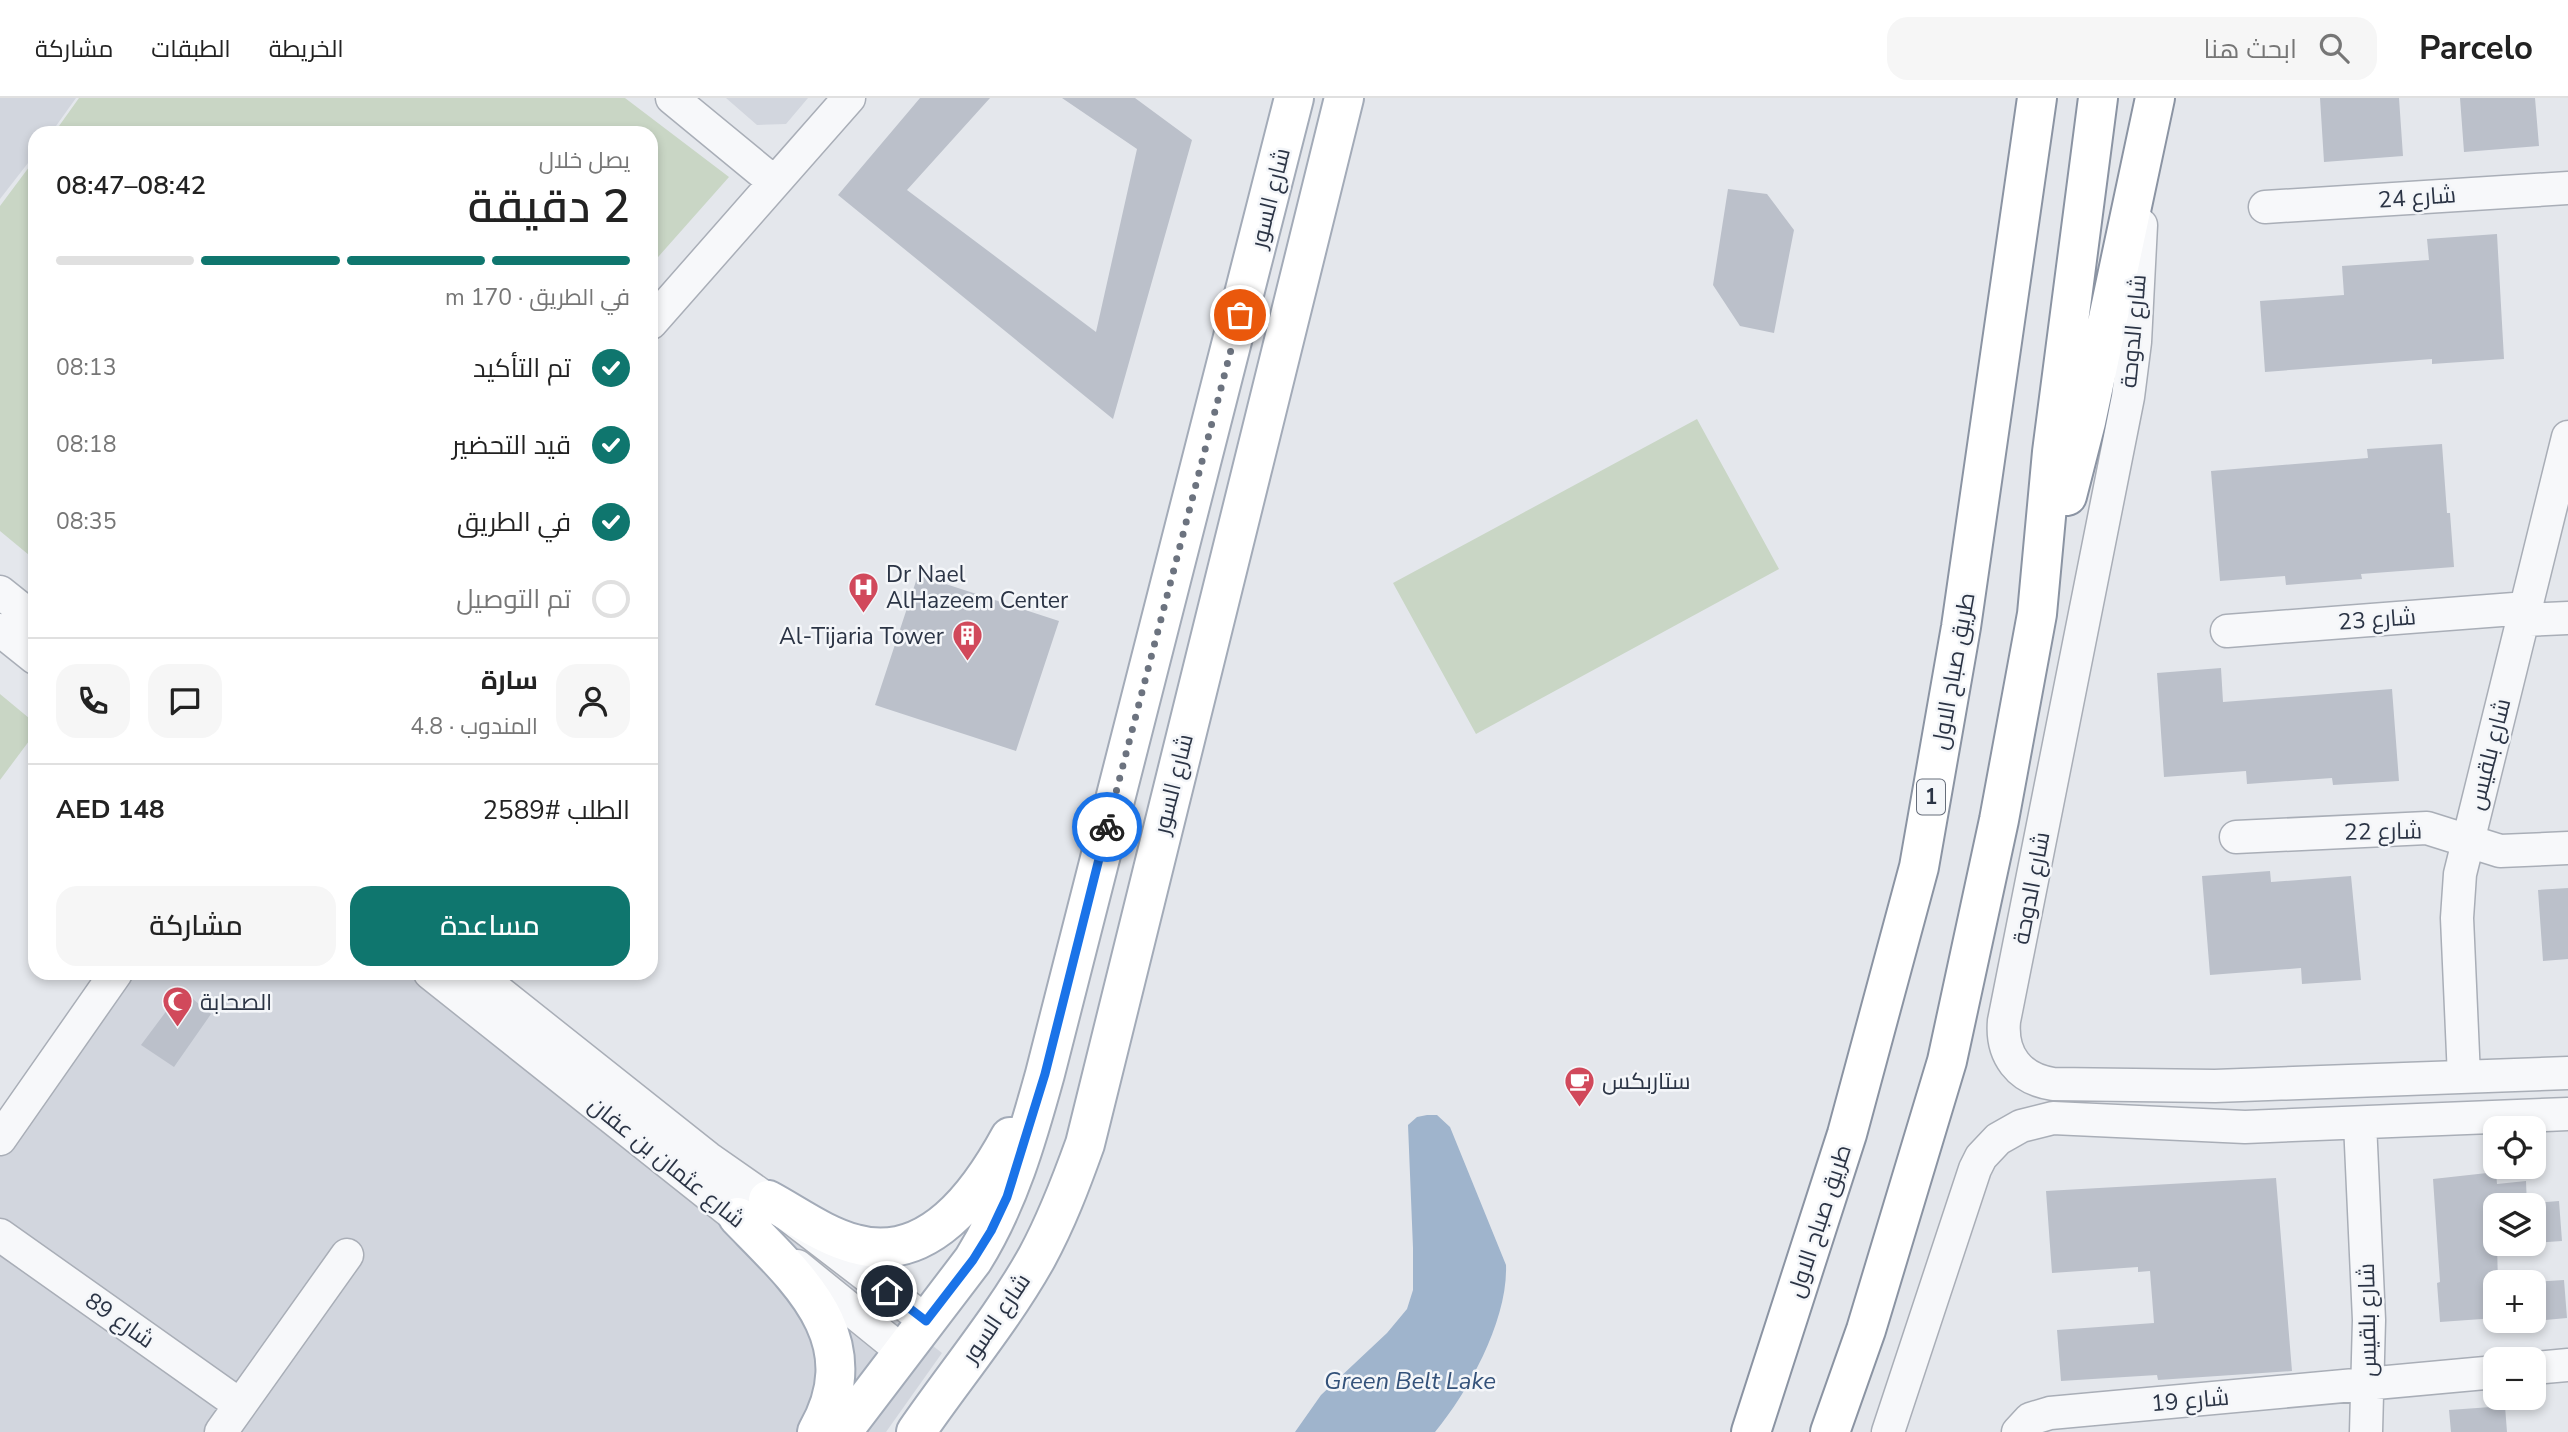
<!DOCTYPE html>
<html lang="ar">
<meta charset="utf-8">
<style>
body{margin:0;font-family:"Nunito Sans",Cairo,sans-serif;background:#f6f6f6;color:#222;direction:rtl;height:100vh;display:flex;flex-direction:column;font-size:26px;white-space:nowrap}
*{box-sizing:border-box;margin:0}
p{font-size:23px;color:#767676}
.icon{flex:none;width:38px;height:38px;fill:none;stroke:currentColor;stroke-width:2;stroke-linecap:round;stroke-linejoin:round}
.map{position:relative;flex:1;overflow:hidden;direction:ltr}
.details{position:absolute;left:28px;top:28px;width:630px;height:854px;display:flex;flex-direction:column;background:#fff;border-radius:21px;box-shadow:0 4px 10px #0003;direction:rtl}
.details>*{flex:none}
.fabs{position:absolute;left:2483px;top:1018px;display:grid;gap:14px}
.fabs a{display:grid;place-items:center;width:63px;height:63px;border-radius:14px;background:#fff;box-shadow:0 4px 10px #0003;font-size:35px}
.pin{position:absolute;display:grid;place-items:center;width:60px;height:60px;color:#fff;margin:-30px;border:4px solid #fff;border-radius:50%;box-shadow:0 2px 7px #0007}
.courier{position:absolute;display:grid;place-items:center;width:70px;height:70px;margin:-35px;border:5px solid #1a73e8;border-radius:50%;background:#fff;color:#222;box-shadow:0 2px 9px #0007}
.overview em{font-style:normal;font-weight:600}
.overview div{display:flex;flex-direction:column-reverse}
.overview{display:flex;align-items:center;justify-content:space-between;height:119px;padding:0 28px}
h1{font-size:46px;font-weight:600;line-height:52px}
.bar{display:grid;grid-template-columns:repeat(4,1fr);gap:10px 7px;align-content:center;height:84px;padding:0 28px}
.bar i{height:9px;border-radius:5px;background:#e0e0e0}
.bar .on{background:#0f766e}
.bar p{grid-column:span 4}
.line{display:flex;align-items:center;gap:18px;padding:0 28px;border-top:2px solid #e0e0e0}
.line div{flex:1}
.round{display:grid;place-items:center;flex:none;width:74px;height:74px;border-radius:21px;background:#f6f6f6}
ol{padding:0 28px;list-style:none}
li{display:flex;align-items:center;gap:21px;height:77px}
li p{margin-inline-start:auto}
li .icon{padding:7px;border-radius:50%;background:#0f766e;color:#fff;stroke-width:4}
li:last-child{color:#767676}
li i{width:38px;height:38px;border:4px solid #e0e0e0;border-radius:50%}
.cta{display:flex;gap:14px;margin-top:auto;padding:14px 28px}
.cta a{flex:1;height:80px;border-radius:21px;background:#0f766e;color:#fff;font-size:28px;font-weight:600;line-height:80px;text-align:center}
.cta a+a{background:#f6f6f6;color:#222}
header{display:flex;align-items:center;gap:42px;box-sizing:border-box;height:98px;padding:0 35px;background:#fff;border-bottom:2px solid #e0e0e0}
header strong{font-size:33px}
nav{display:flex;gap:38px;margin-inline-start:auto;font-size:24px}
.search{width:490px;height:63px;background:#f6f6f6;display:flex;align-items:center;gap:18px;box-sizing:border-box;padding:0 24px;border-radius:21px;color:#767676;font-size:26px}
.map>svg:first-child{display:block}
.built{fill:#d2d6de}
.green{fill:#c9d6c5}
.water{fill:#9fb4cc}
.building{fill:#bbc0ca}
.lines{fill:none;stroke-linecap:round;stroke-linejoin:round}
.minor-casing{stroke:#a9aeb7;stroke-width:35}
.major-casing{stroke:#a3abb8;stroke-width:42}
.highway-casing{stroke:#8b94a3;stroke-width:42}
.minor{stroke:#f7f8fa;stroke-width:32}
.major{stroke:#fff;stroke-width:38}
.highway{stroke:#fff;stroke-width:38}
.done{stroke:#6c737f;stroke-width:7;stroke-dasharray:0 12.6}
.route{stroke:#1a73e8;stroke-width:9}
.labels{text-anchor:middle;stroke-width:5;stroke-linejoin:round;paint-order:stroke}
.shield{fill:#f4f6f9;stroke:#676e7b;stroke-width:2}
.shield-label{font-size:21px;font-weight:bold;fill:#2b3445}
.street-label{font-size:23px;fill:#2b3445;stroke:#f4f6f9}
.poi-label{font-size:23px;fill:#2b3445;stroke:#f4f6f9;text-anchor:start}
.water-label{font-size:24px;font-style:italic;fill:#34527a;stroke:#f4f6f9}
</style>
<header>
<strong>Parcelo</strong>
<div class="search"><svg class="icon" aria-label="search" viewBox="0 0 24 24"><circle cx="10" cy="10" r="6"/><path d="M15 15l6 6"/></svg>ابحث هنا</div>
<nav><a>الخريطة</a><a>الطبقات</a><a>مشاركة</a></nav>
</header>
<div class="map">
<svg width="2568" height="1334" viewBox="0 0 2568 1334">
<rect width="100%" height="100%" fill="#e4e7ec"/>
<path class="built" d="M0,0H76L51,35H35V56L0,101Z
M726,0H808L786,26L757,27Z
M120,875H457L942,1255L886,1334H0V1053Z"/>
<path class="green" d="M79,0H625L729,79L651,167V35H54Z
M35,61V462L0,433V108Z
M1697,321L1779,471L1476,636L1393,485Z
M0,596L35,625V635L0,682Z"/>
<path class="water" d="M1427,1017H1437L1450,1029L1506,1167C1508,1222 1469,1293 1435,1334H1295L1321,1297L1387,1235L1407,1211L1413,1192V1150L1408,1027L1417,1019Z"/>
<path class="building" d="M920,0H990L907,92L1096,234L1137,51L1062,0H1135L1192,42L1113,321L838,97Z
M2320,0H2399L2403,58L2324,64Z
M2460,0H2535L2539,48L2464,54Z
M1728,91L1767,96L1794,132L1774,235L1740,228L1713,187Z
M2497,136L2504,261L2432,266V261L2265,274L2260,203L2344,197L2342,168L2429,162L2427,141Z
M2442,346L2447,415H2450L2454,469L2361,476L2362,481L2286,487L2285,478L2220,483L2211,373L2368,360L2367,351Z
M918,477L1059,523L1016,653L875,607Z
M2221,570L2223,604L2392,591L2399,683L2333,687L2332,680L2247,686L2246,673L2164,679L2157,575Z
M2270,773L2271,784L2351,778L2361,882L2302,886L2301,870L2210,877L2202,778Z
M2568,790V861L2543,863L2538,792Z
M182,892L211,916L174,969L141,947Z
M2496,1074L2497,1086L2526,1083L2527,1108H2496L2498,1185H2496V1220L2440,1224L2437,1185L2440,1184L2433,1081Z
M2276,1080L2292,1273L2158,1282L2157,1277L2061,1283L2057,1232L2154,1225L2150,1173L2138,1174V1169L2052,1175L2046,1093Z
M2559,1103L2562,1143L2534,1145V1105Z
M2564,1182L2567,1220L2534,1223V1184Z
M2505,1308L2507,1334H2451L2449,1312Z"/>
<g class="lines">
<defs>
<path id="minor" d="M672,0L774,84
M2265,109L2568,90
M2141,127L2135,244L2128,299L2004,923C2001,957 2019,981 2053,986L2215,988L2568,975
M651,225L849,0
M0,494L35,522
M2524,522L2568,520
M0,532L35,560
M2227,533L2527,510
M2236,739L2427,730L2500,753L2568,750
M430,875L757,1135
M475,875L708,1060L768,1102L926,1223
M2464,979L2457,820L2460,776L2568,339
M2360,1025L2369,1222L2366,1334
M0,1041L116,875
M0,1137L240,1307
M797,1168L903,1254
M2534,1270L2568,1267
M221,1334L347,1157
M1888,1334L1975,1071L1981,1059L1998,1041L2021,1028L2053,1020L2245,1029L2568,1016
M2018,1334L2030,1321L2050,1315L2496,1274"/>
<path id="major" d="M768,1102C796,1117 824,1138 855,1146C929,1167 980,1094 1010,1039
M738,1119C798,1181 870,1241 817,1334
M842,1334L973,1162C1009,1104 1027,1041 1045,976L1294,0
M916,1334C956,1276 1003,1220 1037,1159C1057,1122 1071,1085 1085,1046L1344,0"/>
<path id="highway" d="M2067,398L2086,324L2155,0
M1751,1334L1847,1036L1919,769L1961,529L2037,0
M1830,1334L1866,1232L1947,963L1999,722L2037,516L2052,354L2098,0"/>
</defs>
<use href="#minor" class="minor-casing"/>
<use href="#major" class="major-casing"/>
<use href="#highway" class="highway-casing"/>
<use href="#minor" class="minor"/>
<use href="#major" class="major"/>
<use href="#highway" class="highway"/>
</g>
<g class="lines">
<path class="done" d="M1107,729L1240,217"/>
<path class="route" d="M887,1193L926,1223L973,1162L991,1133L1007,1099L1045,976L1107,729"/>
</g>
<defs>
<symbol id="hospital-pin" viewBox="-11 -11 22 30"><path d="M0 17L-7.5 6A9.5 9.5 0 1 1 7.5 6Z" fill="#d1495b" stroke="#f4f6f9"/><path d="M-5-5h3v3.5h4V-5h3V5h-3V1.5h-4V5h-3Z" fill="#fff"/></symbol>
<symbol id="building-pin" viewBox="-11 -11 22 30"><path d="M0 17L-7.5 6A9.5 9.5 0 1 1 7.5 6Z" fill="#d1495b" stroke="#f4f6f9"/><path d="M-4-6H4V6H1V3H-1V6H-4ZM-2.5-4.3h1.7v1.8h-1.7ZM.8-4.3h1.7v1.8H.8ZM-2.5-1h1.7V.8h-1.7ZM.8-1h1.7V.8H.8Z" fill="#fff"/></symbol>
<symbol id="mosque-pin" viewBox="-11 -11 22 30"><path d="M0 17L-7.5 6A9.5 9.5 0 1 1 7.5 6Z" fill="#d1495b" stroke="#f4f6f9"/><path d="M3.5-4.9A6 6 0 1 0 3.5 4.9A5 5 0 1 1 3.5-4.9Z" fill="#fff"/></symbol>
<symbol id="cafe-pin" viewBox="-11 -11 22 30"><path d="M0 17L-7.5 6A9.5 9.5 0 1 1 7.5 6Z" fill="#d1495b" stroke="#f4f6f9"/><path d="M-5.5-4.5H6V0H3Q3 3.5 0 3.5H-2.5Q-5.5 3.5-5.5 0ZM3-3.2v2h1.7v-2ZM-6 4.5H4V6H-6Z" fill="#fff"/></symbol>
</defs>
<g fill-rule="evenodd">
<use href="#hospital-pin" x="846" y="472" width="35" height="47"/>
<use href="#building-pin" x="950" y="520" width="35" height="47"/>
<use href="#mosque-pin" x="160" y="886" width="35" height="47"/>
<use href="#cafe-pin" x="1562" y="966" width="35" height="47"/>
</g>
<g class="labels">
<rect class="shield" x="1917" y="681.5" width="28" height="35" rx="5"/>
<g class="shield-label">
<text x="1931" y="706">1</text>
</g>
<g class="street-label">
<text transform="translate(2417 99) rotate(-4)" y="8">شارع 24</text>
<text transform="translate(1270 100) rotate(-76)" y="8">شارع السور</text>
<text transform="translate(2133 233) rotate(-85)" y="8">شارع الدوحة</text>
<text transform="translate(2377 521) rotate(-4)" y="8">شارع 23</text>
<text transform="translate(1953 573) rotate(-80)" y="8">طريق صباح الاول</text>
<text transform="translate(2489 656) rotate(-76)" y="8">شارع بلقيس</text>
<text transform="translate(1173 686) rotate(-76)" y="8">شارع السور</text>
<text transform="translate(2383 733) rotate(-1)" y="8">شارع 22</text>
<text transform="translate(2031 790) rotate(-79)" y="8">شارع الدوحة</text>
<text transform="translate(667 1064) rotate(39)" y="8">شارع عثمان بن عفان</text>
<text transform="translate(1819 1123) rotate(-72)" y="8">طريق صباح الاول</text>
<text transform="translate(996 1220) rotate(-56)" y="8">شارع السور</text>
<text transform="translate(120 1222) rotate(35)" y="8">شارع 89</text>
<text transform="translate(2367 1222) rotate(-91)" y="8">شارع بلقيس</text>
<text transform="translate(2190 1302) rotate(-5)" y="8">شارع 19</text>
</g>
<g class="poi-label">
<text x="886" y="484">Dr Nael<tspan x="886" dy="26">AlHazeem Center</tspan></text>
<text x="944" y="546" text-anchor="end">Al-Tijaria Tower</text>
<text x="200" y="912">الصحابة</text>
<text x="1602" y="991">ستاربكس</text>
</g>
<g class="water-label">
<text x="1410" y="1291">Green Belt Lake</text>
</g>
</g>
</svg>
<div class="fabs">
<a><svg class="icon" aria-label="locate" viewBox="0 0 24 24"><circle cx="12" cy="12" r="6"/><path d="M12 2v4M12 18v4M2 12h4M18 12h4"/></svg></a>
<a><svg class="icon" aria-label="layers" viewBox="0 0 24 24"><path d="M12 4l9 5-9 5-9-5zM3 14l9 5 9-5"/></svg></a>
<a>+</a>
<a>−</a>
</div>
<div class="pin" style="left:1240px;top:217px;background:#ea580c"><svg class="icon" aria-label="bag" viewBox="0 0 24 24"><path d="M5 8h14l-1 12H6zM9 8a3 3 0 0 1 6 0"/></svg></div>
<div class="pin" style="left:887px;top:1193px;background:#1f2937"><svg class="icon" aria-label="home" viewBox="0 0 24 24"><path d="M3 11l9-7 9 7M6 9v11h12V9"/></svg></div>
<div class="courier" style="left:1107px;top:729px"><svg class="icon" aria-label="bike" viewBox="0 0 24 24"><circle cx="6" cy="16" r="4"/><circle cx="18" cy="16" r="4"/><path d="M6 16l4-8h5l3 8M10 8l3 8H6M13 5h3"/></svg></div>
<section class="details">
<div class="overview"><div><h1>2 دقيقة</h1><p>يصل خلال</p></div><em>08:42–08:47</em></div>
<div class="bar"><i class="on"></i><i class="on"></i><i class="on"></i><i></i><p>في الطريق · 170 m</p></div>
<ol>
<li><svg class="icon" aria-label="check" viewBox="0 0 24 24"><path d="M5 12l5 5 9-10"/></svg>تم التأكيد<p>08:13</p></li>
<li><svg class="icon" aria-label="check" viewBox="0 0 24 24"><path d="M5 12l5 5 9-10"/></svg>قيد التحضير<p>08:18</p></li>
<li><svg class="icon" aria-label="check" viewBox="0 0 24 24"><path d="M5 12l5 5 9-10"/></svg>في الطريق<p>08:35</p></li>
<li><i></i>تم التوصيل</li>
</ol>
<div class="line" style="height:126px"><a class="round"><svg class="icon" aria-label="person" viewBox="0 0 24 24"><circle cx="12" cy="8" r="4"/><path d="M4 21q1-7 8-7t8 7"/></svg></a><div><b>سارة</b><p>المندوب · 4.8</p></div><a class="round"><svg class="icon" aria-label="chat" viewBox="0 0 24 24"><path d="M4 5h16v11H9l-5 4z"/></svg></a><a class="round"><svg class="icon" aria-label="phone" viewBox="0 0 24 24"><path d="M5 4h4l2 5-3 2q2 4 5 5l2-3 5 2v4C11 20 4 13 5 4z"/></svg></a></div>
<div class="line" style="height:91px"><div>الطلب #2589</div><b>AED 148</b></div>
<div class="cta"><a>مساعدة</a><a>مشاركة</a></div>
</section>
</div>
